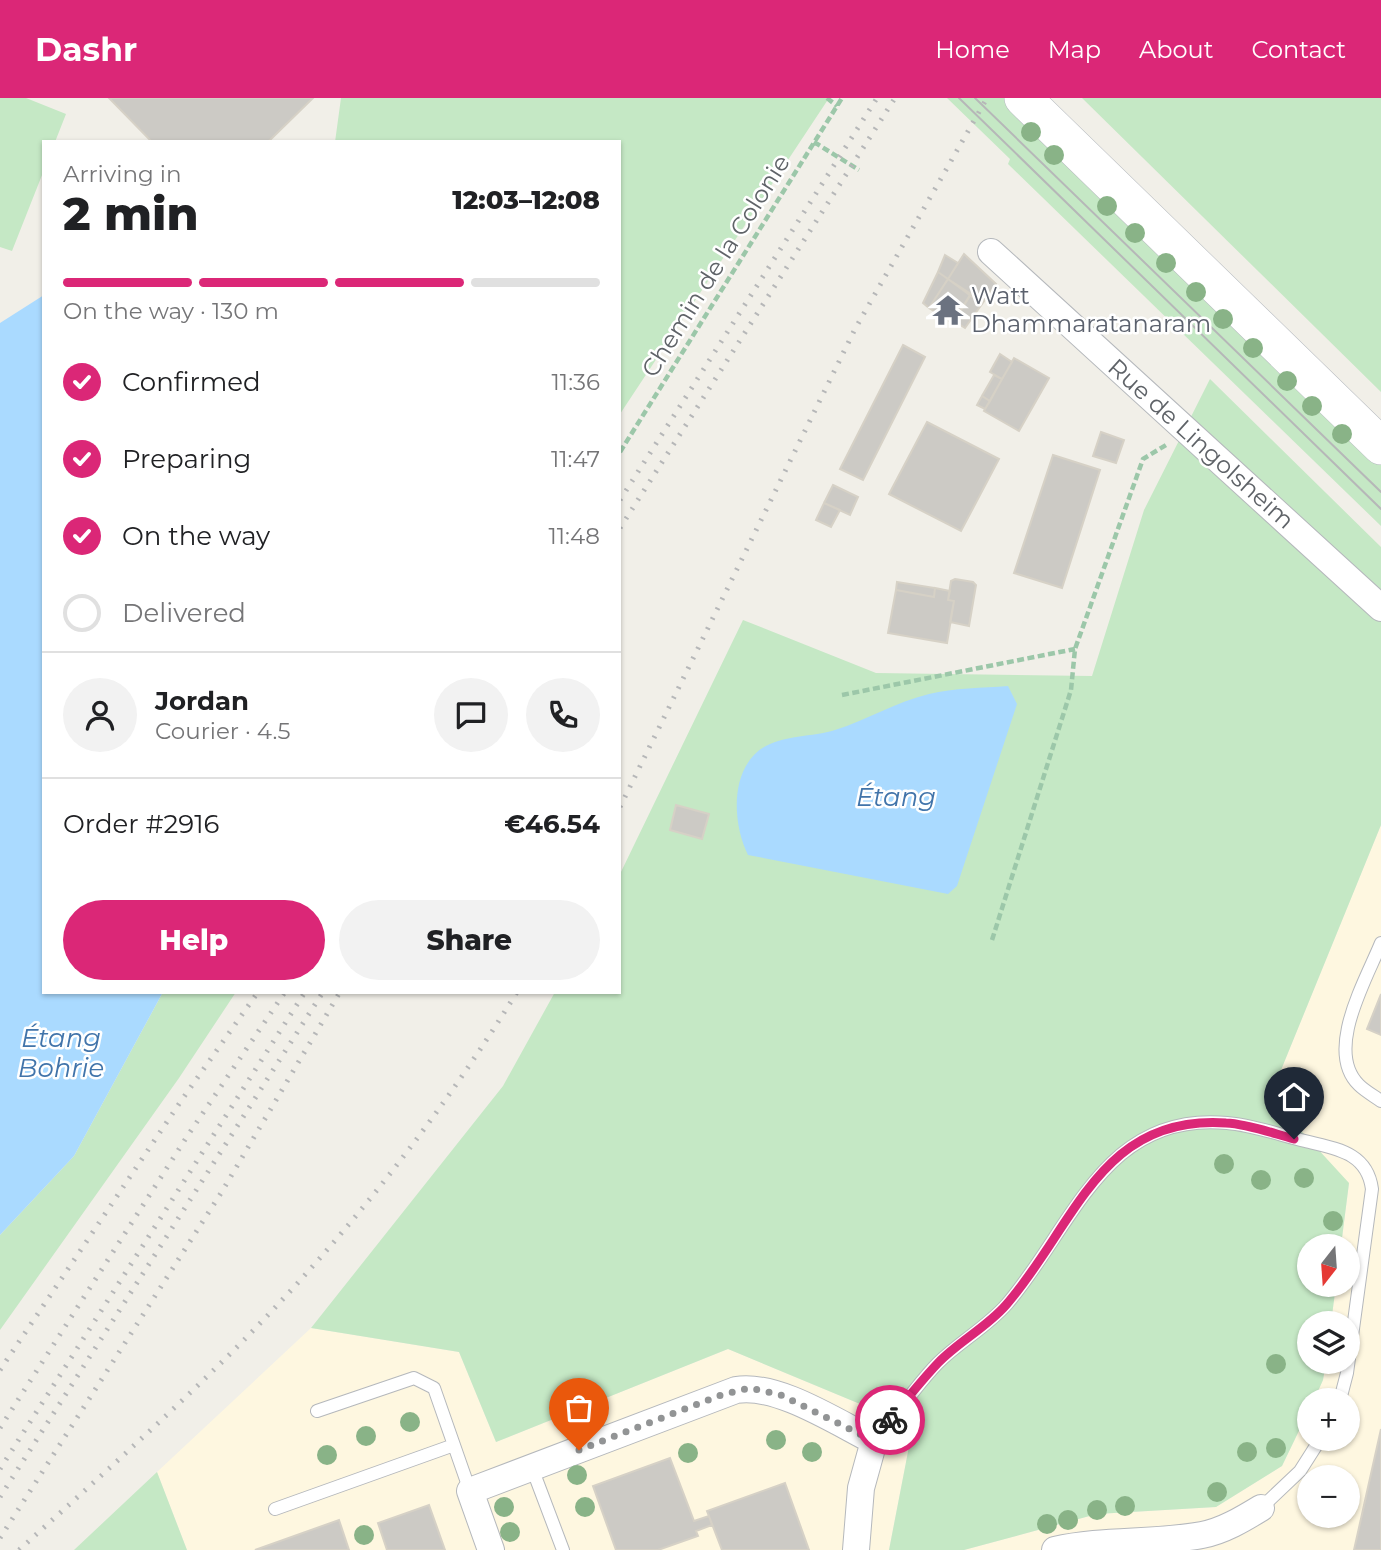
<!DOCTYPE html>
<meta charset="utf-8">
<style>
body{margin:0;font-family:Montserrat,sans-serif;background:#f2f2f2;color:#202124;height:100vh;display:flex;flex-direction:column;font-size:26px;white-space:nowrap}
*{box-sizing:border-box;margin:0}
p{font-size:23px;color:#757577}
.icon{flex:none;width:38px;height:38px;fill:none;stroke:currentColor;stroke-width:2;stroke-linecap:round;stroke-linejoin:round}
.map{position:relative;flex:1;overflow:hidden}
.details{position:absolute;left:42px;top:42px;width:579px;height:854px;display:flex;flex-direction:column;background:#fff;border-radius:0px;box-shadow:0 2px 5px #0004}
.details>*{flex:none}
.needle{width:46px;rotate:197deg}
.tools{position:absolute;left:1297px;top:1136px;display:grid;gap:14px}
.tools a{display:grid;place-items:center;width:63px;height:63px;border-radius:50%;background:#fff;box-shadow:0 2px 5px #0004;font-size:35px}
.pin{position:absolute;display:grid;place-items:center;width:60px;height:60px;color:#fff;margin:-72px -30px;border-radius:50% 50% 50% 0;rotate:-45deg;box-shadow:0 0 7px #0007}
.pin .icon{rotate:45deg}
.courier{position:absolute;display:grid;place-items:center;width:70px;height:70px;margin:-35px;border:5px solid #db2777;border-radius:50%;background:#fff;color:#222;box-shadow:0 2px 9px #0007}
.summary em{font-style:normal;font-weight:800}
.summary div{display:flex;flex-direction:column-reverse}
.summary{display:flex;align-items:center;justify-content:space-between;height:119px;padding:0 21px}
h1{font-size:46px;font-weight:800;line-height:52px}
.bar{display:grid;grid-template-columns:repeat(4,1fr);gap:10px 7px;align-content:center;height:84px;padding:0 21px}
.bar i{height:9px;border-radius:5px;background:#e0e0e0}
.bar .selected{background:#db2777}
.bar p{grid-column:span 4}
.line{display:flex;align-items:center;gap:18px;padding:0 21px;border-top:2px solid #e0e0e0}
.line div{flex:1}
.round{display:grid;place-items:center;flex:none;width:74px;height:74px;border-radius:37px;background:#f2f2f2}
ol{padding:0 21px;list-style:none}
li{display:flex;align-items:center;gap:21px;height:77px}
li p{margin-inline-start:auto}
li .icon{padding:7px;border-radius:50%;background:#db2777;color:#fff;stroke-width:4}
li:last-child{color:#757577}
li i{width:38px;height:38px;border:4px solid #e0e0e0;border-radius:50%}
.action{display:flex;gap:14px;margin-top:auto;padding:14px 21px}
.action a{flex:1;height:80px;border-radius:42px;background:#db2777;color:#fff;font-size:28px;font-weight:800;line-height:80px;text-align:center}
.action a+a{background:#f2f2f2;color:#202124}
header{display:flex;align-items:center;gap:42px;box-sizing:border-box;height:98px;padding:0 35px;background:#db2777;color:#fff}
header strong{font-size:33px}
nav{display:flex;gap:38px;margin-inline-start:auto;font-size:24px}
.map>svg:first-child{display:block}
.commercial{fill:#fef7e0;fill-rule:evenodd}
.green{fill:#c5e8c5}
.water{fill:#aadaff}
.building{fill:#cccac5;stroke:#d6d1c6;stroke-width:2}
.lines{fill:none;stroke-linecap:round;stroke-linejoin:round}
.lane-casing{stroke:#b5b8bc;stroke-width:14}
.street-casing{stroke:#b5b8bc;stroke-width:28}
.secondary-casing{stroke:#b6babf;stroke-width:38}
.path{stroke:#9cc7a9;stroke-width:4.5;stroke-dasharray:7 3.5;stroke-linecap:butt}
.lane{stroke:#fff;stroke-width:12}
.street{stroke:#fff;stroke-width:26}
.secondary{stroke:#fff;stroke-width:37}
.tram{stroke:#b6b7b8;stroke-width:2}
.rail{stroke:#b6b7b8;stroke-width:5;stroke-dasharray:2 9;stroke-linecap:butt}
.tree{fill:#89b387}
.done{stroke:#929495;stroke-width:7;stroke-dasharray:0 12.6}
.route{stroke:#db2777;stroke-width:9}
.labels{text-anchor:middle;stroke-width:5;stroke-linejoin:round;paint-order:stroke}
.street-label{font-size:24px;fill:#5f6368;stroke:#fff}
.worship-label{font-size:24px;fill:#5b616d;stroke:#fff;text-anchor:start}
.water-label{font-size:26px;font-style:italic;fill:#4174aa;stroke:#fff}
</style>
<header>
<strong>Dashr</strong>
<nav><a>Home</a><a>Map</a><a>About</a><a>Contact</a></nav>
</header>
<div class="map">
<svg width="1381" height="1452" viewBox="0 0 1381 1452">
<rect width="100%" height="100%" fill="#f1efe8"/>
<path class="commercial" d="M1381,727V1452H964L1097,1416L1216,1409L1282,1368L1309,1312V1340H1348V1302H1314L1323,1282L1326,1264H1348V1225H1331L1336,1187L1348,1186V1148H1341L1349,1086L1270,999ZM1309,1379H1348V1418H1309Z
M311,1230L459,1254L496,1344L728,1251L913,1328L889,1452H187L157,1374Z"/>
<path class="green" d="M0,0H26L66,16L55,44H44V72L12,153L0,149Z
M341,0H829L620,316V44H335Z
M947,0H1004L1381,367V428L1008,66L1010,61Z
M1082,0H1381V294Z
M1210,281L1381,449V727L1270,999L1349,1085L1341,1148H1309V1186L1336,1187L1331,1225H1309V1264H1326L1323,1282L1314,1302H1309V1312L1282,1368L1216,1409L1097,1416L964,1452H889L913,1328L728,1251L496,1344L459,1254L311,1230L503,988L555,894H620V776L743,522L876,575L1092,578L1144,412Z
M163,894H236L179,980L0,1232V1137L74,1058Z
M157,1374L187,1452H74Z"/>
<path class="water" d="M44,197V894H163L74,1058L0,1137V225Z
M1008,588L1017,606L957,788L948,796L748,757C734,729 730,682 754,657C774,636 810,640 835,632C867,622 896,604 929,596C954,590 983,590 1008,588Z"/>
<path class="building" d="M109,0H313L268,44H152Z
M964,156L996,186L982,206L948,181Z
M945,157L958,165L948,181L938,174Z
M938,174L948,181L929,210L923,205Z
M948,181L971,196L953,225L929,210Z
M970,197L982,206L965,230L954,223Z
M903,247L925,259L863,382L840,371Z
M1000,256L1012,264L1002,281L990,274Z
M1014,260L1049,280L1019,333L984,313Z
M994,277L1002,281L990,303L982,298Z
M982,298L990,303L985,311L977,307Z
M927,324L999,361L961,433L889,396Z
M1101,334L1124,342L1116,365L1093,358Z
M1053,357L1100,372L1062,490L1014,475Z
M833,387L858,399L850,417L824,405Z
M824,405L840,412L831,429L816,422Z
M955,481L973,484L976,487L969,528L950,524L954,503L948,502L951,483Z
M897,484L935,490L934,499L896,492Z
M935,490L950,493L948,502L954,503L947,545L888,535L896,492L934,499Z
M676,707L709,716L702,741L670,732Z
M1381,896V937L1367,931Z
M1381,1331V1452H1354Z
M670,1360L694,1423L709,1418L712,1427L696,1433L698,1438L658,1452H616L593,1388Z
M785,1385L809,1452H722L707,1413Z
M429,1407L445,1452H387L378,1425Z
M339,1422L349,1452H255Z"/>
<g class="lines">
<defs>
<path id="lane" d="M1381,845C1366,882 1324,953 1359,987C1365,993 1374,998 1381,1003
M900,1310C913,1295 924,1279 938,1265C959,1244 987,1229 1007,1206C1073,1129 1104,1013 1227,1025C1253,1027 1280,1037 1305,1043C1336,1051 1367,1054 1372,1091L1347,1275L1340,1302
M317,1313L414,1280L434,1290L470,1393
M532,1370L563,1452
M1261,1410L1300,1373L1321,1340
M275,1411L454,1347"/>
<path id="street" d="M991,154L1381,510
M491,1452L470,1393L736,1292C777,1285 836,1324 874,1343
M856,1452L861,1390L874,1343L900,1310
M1055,1452C1103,1441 1153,1446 1202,1437C1223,1433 1243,1421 1261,1410"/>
<path id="secondary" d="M1023,0L1381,348"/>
</defs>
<use href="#lane" class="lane-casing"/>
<use href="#street" class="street-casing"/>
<use href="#secondary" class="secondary-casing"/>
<path class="path" d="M827,0L837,8
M814,44L859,72
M620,354L842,0
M842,597L1075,551
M992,842L1071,592L1075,551L1143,361L1166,347"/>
<use href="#lane" class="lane"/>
<use href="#street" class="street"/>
<use href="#secondary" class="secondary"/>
<path class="tram" d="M959,0L1381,411
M975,0L1381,394"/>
<path class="rail" d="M620,402L877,0
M620,430L895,0
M620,709L855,231L987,0
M0,1272L181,1003L258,894
M0,1330L188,1037L285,894
M0,1371L305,894
M0,1399L323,894
M0,1440L221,1095L340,894
M19,1452C93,1385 167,1319 237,1249C343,1142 438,1022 517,894"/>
</g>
<g class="tree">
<circle cx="1031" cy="34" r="10"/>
<circle cx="1054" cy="57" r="10"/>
<circle cx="1107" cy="108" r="10"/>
<circle cx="1135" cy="135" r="10"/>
<circle cx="1166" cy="165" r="10"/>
<circle cx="1196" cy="194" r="10"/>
<circle cx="1223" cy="221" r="10"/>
<circle cx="1253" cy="250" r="10"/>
<circle cx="1287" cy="283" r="10"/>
<circle cx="1312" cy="308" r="10"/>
<circle cx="1342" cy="336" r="10"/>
<circle cx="1224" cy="1066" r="10"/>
<circle cx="1304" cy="1080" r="10"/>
<circle cx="1261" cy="1082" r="10"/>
<circle cx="1333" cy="1123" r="10"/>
<circle cx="1276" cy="1266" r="10"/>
<circle cx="410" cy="1324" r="10"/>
<circle cx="366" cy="1338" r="10"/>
<circle cx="776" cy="1342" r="10"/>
<circle cx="1276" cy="1350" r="10"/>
<circle cx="812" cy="1354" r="10"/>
<circle cx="1247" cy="1354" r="10"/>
<circle cx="688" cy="1355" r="10"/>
<circle cx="327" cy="1357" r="10"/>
<circle cx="577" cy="1377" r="10"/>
<circle cx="1217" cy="1394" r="10"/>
<circle cx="1125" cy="1408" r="10"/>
<circle cx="504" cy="1409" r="10"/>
<circle cx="585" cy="1409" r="10"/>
<circle cx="1097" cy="1412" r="10"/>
<circle cx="1068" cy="1422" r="10"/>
<circle cx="1047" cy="1426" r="10"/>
<circle cx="510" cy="1434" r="10"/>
<circle cx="364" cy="1437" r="10"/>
</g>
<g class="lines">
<path class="done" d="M579,1352L721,1297L750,1290L781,1297L874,1343L890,1322"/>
<path class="route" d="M890,1322C905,1303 921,1283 938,1265C958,1244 987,1229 1006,1207C1075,1128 1100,1016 1226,1025C1248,1026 1272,1035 1294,1041"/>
</g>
<defs>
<symbol id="temple-bare" viewBox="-9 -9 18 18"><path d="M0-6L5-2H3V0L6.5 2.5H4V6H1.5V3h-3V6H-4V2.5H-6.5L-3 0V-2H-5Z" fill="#6b7280" stroke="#fff" stroke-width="2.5" paint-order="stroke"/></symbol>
</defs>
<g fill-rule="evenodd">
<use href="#temple-bare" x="926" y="190" width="44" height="44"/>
</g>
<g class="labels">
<g class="street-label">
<text transform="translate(716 168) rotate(-58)" y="8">Chemin de la Colonie</text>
<text transform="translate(1201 346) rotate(42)" y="8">Rue de Lingolsheim</text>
</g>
<g class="worship-label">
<text x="971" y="206">Watt<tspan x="971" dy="28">Dhammaratanaram</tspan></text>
</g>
<g class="water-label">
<text x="896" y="708">Étang</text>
<text x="61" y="949">Étang<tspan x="61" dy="30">Bohrie</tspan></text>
</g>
</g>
</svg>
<div class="tools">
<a><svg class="needle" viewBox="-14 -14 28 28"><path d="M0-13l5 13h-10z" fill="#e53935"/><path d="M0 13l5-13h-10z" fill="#757577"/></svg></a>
<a><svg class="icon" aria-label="layers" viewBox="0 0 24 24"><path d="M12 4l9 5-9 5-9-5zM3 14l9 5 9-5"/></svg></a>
<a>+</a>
<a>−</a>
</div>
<div class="pin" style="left:579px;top:1352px;background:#ea580c"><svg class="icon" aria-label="bag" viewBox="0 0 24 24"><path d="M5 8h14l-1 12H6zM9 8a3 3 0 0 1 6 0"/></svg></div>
<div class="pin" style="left:1294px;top:1041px;background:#1f2937"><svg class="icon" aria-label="home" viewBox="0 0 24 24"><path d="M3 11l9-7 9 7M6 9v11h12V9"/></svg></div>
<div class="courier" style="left:890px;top:1322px"><svg class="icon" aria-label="bike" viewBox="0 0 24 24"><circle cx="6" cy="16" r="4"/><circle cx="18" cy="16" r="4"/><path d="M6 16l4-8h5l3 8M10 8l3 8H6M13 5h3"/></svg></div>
<section class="details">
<div class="summary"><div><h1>2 min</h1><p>Arriving in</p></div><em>12:03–12:08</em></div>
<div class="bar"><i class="selected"></i><i class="selected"></i><i class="selected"></i><i></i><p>On the way · 130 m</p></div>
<ol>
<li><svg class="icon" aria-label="check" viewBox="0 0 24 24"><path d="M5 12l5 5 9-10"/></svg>Confirmed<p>11:36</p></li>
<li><svg class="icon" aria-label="check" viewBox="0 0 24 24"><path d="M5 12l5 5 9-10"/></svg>Preparing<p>11:47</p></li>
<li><svg class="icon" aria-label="check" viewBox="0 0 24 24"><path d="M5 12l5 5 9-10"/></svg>On the way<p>11:48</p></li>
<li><i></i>Delivered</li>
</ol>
<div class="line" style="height:126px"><a class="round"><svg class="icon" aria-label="person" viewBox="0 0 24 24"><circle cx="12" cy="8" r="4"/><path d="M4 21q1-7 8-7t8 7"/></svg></a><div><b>Jordan</b><p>Courier · 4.5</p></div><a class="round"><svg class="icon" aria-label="chat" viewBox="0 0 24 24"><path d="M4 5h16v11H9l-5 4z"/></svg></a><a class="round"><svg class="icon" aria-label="phone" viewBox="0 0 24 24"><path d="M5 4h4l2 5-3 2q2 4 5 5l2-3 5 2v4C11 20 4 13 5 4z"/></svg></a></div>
<div class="line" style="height:91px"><div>Order #2916</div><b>€46.54</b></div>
<div class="action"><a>Help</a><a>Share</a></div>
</section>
</div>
